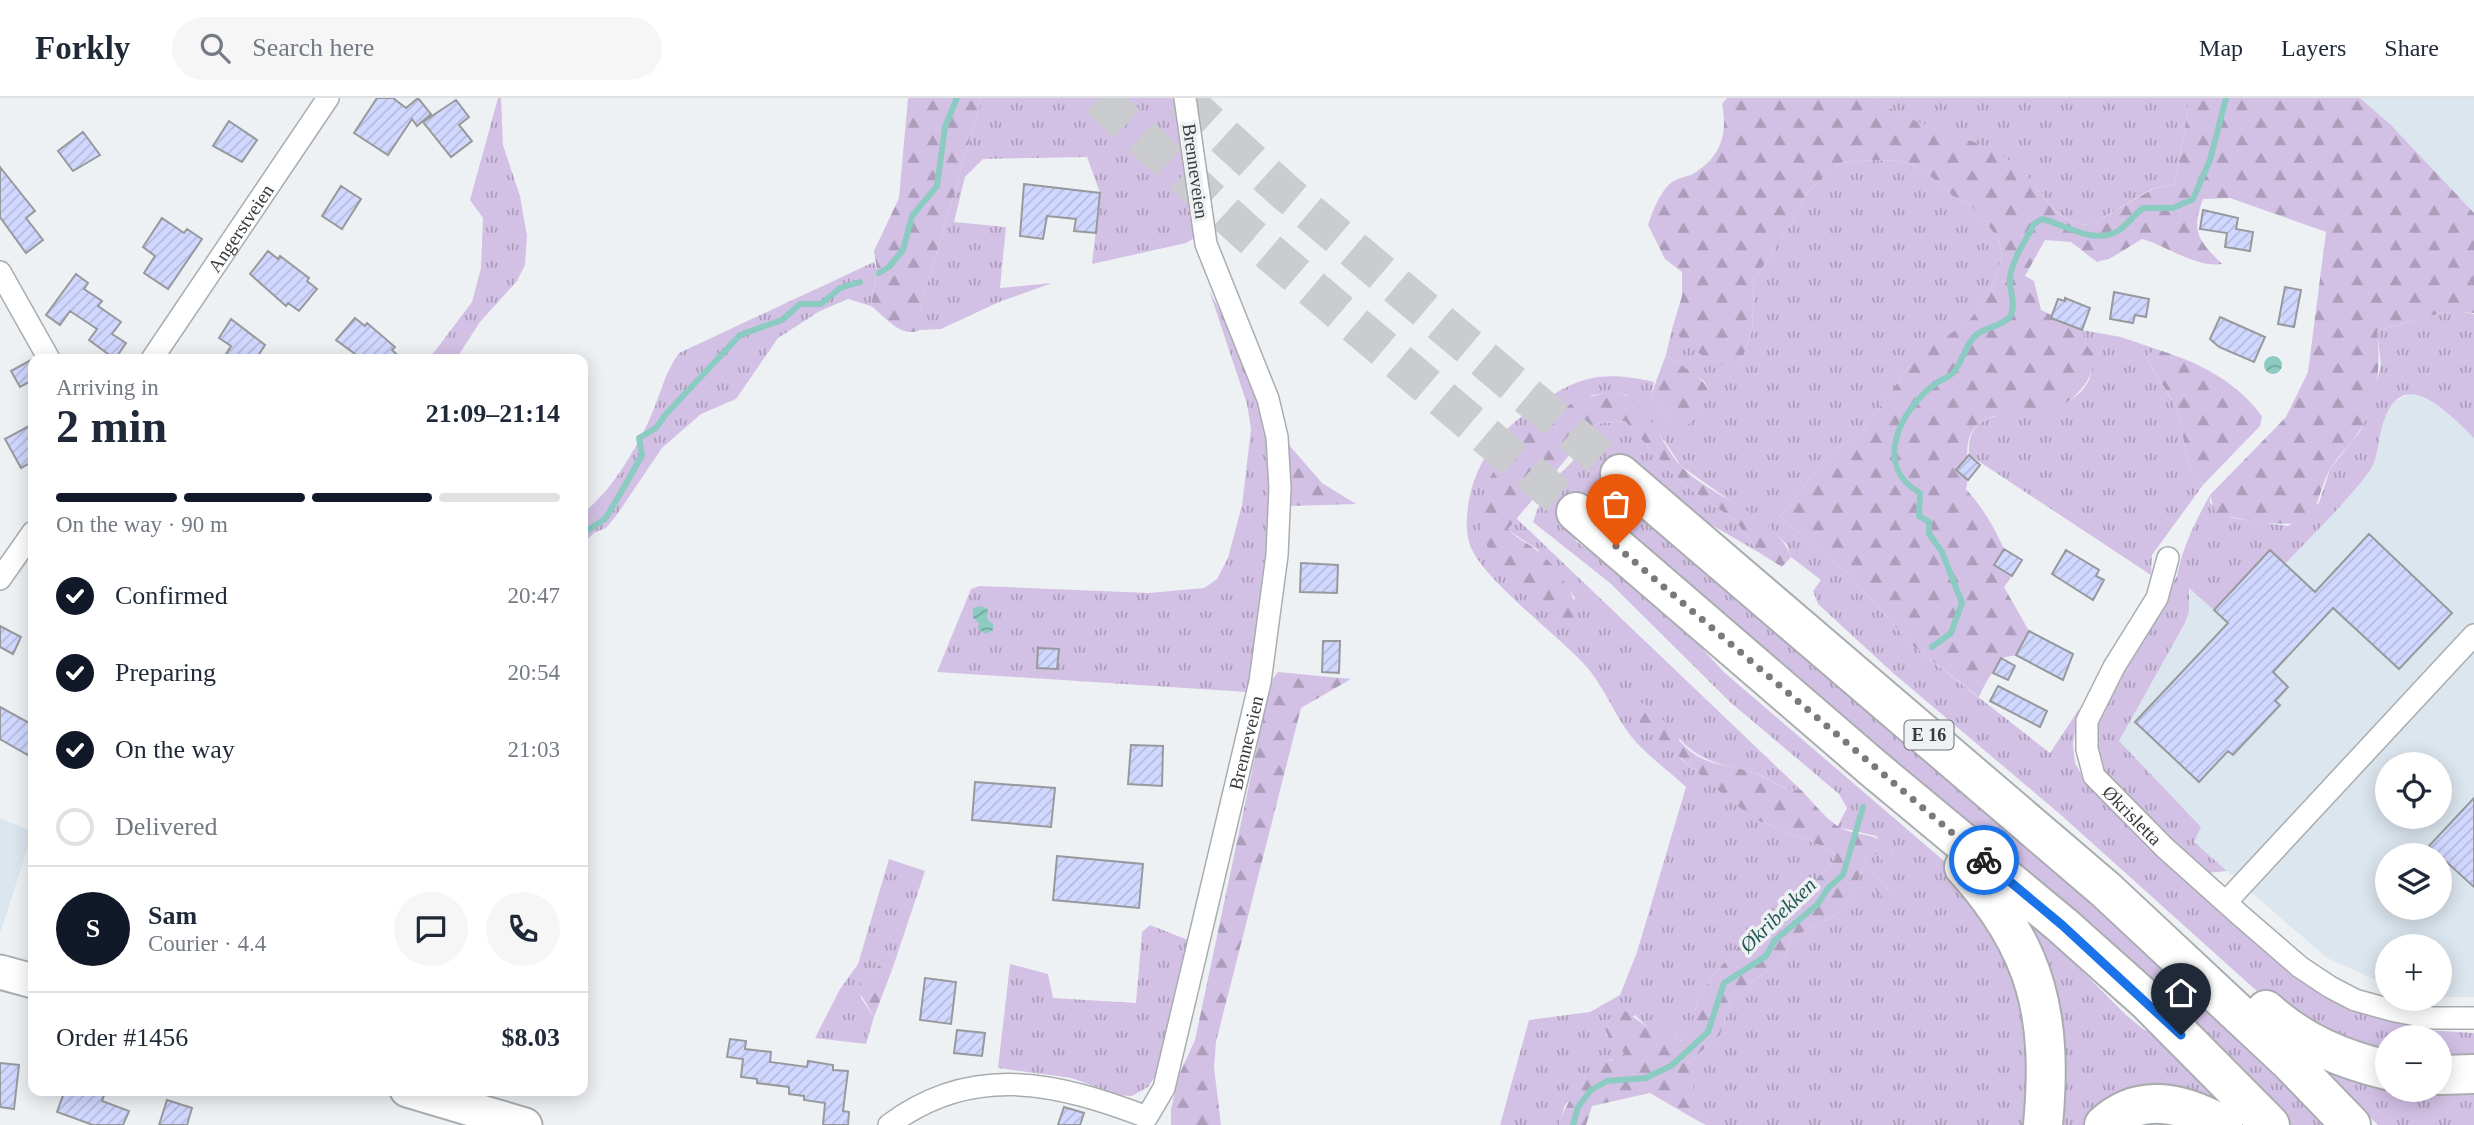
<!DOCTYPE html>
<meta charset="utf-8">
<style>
body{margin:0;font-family:"Times New Roman",serif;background:#f6f6f7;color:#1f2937;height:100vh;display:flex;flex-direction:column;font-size:26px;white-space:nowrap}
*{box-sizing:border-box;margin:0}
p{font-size:23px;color:#747a83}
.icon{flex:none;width:38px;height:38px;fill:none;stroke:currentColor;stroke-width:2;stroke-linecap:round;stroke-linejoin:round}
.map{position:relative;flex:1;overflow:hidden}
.sheet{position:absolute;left:28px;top:256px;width:560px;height:742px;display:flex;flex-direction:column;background:#fff;border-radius:14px;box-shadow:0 4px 18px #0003}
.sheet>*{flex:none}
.controls{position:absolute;left:2375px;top:654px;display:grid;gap:14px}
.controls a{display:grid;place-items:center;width:77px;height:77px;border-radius:50%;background:#fff;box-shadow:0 4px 18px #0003;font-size:35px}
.pin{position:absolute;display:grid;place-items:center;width:60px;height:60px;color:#fff;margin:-72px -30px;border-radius:50% 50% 50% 0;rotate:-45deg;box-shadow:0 0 7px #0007}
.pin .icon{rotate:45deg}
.courier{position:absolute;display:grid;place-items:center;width:70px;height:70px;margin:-35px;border:5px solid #1a73e8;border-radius:50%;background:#fff;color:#222;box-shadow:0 2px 9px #0007}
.overview em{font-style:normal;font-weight:700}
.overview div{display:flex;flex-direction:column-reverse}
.overview{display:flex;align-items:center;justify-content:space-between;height:119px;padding:0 28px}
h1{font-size:46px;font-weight:700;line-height:52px}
.bar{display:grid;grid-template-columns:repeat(4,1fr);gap:10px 7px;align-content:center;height:84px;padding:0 28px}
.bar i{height:9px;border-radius:5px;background:#e0e1e3}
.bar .on{background:#111827}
.bar p{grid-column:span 4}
.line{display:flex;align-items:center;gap:18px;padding:0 28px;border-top:2px solid #e0e1e3}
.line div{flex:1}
.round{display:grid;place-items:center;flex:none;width:74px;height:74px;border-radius:37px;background:#f6f6f7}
ol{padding:0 28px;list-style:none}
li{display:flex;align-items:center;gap:21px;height:77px}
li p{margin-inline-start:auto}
li .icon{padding:7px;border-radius:50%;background:#111827;color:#fff;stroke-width:4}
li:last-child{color:#747a83}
li i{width:38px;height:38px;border:4px solid #e0e1e3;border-radius:50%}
header{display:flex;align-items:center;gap:42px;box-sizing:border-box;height:98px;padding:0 35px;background:#fff;border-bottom:2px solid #e0e1e3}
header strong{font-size:33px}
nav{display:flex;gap:38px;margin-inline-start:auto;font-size:24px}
.search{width:490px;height:63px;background:#f6f6f7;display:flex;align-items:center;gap:18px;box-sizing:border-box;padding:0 24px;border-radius:38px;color:#747a83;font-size:26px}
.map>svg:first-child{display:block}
.built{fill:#dce6ef;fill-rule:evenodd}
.grass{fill:url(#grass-tufts)}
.forest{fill:url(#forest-firs)}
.water{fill:url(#water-waves)}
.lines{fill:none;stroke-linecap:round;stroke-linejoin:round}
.stream{stroke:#8bcbc2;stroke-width:6}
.building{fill:url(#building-hatch);stroke:#98999c;stroke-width:2}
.motorway-tunnel{stroke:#cacccf;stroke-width:38;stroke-dasharray:38 19;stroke-linecap:butt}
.minor-casing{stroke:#a9adb0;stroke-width:24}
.primary-casing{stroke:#a9adb0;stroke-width:37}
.motorway-casing{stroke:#a9adb0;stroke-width:42}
.minor{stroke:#fff;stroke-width:21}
.primary{stroke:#fff;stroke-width:33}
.motorway{stroke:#fff;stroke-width:38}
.done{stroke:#787a7c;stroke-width:7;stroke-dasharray:0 12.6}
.route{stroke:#1a73e8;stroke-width:9}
.labels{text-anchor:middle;stroke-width:7;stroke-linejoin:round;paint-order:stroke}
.shield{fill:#eef1f4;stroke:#6f7172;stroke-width:2}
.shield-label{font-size:18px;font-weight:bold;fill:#393a3b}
.street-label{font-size:19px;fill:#393a3b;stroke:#eef1f4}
.water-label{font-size:21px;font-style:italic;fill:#245953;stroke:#eef1f4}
</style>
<header>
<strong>Forkly</strong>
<div class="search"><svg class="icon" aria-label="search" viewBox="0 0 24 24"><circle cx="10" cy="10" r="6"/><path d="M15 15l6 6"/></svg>Search here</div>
<nav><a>Map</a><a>Layers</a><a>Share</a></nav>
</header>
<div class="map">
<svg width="2474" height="1027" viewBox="0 0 2474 1027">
<defs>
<pattern id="grass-tufts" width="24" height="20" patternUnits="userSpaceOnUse" patternTransform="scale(1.75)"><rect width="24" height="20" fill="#d3c1e5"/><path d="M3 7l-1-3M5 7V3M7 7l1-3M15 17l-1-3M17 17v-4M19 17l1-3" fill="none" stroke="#ac9ebb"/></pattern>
<pattern id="forest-firs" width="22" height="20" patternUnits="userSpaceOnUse" patternTransform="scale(1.75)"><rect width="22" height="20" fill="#d3c1e5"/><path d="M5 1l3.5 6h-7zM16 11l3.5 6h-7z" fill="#ac9ebb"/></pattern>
<pattern id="water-waves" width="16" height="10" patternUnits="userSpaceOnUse" patternTransform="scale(1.75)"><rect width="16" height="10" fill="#8bcbc2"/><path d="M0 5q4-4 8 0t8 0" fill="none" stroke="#73a69f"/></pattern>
<pattern id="building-hatch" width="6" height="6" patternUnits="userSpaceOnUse" patternTransform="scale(1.75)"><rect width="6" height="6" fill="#d1d8ff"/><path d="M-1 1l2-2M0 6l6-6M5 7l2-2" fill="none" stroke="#b4badb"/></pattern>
</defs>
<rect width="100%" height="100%" fill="#eef1f4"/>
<path class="built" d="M2360,0H2474V115L2392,28Z
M2409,296H2421L2439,307L2474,340V899H2440V849H2387V887L2327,860L2193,744L2119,643L2185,525L2189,514V489L2270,452L2285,466L2371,372L2384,321L2394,304ZM2387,667H2440V719H2387ZM2387,758H2440V810H2387Z
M0,720L33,734L0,835Z"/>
<path class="grass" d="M498,0H501L503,47L520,98L527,138L525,167L517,183L480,224L456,261H429L472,204L481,170L483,120L470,102Z
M982,0H1176L1194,140L1186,145L1092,166L1100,95L1087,59L983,61L965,79L954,124L1006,129L1000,190L1052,185L999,204L941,231L920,232V211Z
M1876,0H2190L2175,86L2152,91L2090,127C2051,126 2043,89 2017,69C1973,34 1917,34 1876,0Z
M1870,62L1900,63L1912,67L1934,81L1953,98L1969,105L1999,141L2002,159L1988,198L1967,225L1911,266L1861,335L1829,356L1780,419L1848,476L1913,548L2050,655L2079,611L2073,646L2075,665L2084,681L2145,743L2297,881L2350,908L2387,922L2427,932L2474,935V964L2440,966V940H2387V959L2339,942L2259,895L2061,717L1893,575L1818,506L1813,493L1821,482L1791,459L1787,447L1773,433L1681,368L1664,342L1626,297L1618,294L1592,297L1486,447L1562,528L1575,500L1537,451L1508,432L1515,419L1801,692C1778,693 1766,675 1745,672C1719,667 1697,661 1679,640L1680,660L1759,723L1829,751L1837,759L1798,801L1770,814L1713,877L1697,901L1691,940L1680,943L1671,933H1651L1635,917L1606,936L1624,955L1617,961L1610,962L1565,1007L1559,1027H1500L1529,922L1590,914L1620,897L1637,854L1686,689C1667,671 1639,652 1625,630C1611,609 1602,586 1585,567C1559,538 1477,477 1469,444C1464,427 1468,402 1473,386C1483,357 1498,337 1522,318C1572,282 1592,270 1654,284L1651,297L1667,319L1686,329L1704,305L1708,291L1704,283L1666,257L1672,231L1683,241L1741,265L1752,233L1754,182L1794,121L1806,96L1839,65Z
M874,164L877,172L871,208L848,201L820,213L778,240L736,301L701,316L662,350L616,418L606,430L594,435L583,446V415C612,393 639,347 653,313C662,291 665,275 679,255Z
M1209,192C1227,227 1252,264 1262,303C1286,397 1265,500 1247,594L937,574L971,491L979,488L1149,495L1204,490L1217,481L1228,460L1242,407L1251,331L1247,306Z
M2458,213L2474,216V340C2444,311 2399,262 2381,333C2378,345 2377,364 2369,374C2344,407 2313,436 2285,466L2270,453L2214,512L2189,490V514L2185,525L2119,643L2201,729L2194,744L2227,773L2207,775C2177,748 2106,696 2098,658C2094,642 2098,625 2101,610L2177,478C2183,448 2195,424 2210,397V405L2232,420L2288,428L2319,405L2330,371L2359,335L2367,319L2381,267L2377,233L2422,219Z
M2082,232L2121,239L2156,251L2147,258C2153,277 2168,292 2176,311C2187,337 2181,367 2203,387L2152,457L2151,477L1969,357C1964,289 2059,336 2088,284C2092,277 2093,265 2095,257L2086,248Z
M1625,323L1680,384L1735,422L1758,454L1681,409L1645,378L1648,373L1633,365L1605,382L1610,396L1621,407L1626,402L2020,734L2330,1027H2285L1607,424L1612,418L1595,408L1567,427L1576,443L1585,450L1588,445L1663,509L1725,575L1944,763L1982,806L2020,881L2034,1027H1706L1698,1023L1703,1016L1692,997L1689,964L1720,937L1732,899L1784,860L1792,840L1845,812L1853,801L1861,773L1892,797L1865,763L1869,756H1877L1886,766L1893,757L1876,738L1837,729L1847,710L1839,696L1730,604L1610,485L1533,424L1545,390L1572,364L1577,357L1579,345L1595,326Z
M889,761L925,773L892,872L882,865L861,882V900L874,919L866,946L815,940L840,891L858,866Z
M2011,802L2126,917L2143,931L2156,937L2245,1026L2090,1019L2085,1027H2054Z
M1150,827L1193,844L1158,974L1148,989L1132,998L1117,997L1072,980L998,970L1010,866L1048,876L1053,900L1136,905L1142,834Z
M2296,945L2387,981V992H2440L2474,986V1027H2378Z"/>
<path class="forest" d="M908,0H982L920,211V232C901,241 886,219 871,208L877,172L874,153L899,100Z
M1727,0H1876C1917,34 1975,34 2017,68C2043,90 2051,126 2090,127L2153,91L2175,86L2190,0H2360L2392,28L2474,115V215C2440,211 2409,223 2377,233C2381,268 2378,308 2356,338C2348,350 2335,361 2329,373C2321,389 2318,407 2309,424C2279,429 2245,423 2215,415L2210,397L2286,319L2308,274L2326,134L2230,100L2203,101C2191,134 2198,142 2222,166C2196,170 2167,148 2142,141L2111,160L2097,164L2071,144L2045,142L2025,178L2034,183L2041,212L2082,232L2086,247L2095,257C2095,285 2066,312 2039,316C2015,319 1990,310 1973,332C1962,347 1971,373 1966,391C1982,409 1994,428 2004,451L1994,467L2012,478L2004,489L2029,533L2016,557L2001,560C1993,575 1985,584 1979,599L1913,548L1848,476L1780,419L1829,356L1861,335L1911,266L1929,249L1967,225L1988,198L2002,159L1999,141L1969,105L1953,98L1934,81L1912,67L1900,63L1870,62L1839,65L1806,96L1794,121L1754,182L1752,233L1741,265C1714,273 1690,249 1672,231L1682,198V174L1665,161L1648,127C1652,114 1661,92 1672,84C1678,80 1686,79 1693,76C1721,59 1728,36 1722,6Z
M2156,251C2198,264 2235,282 2262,318L2260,328L2203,387C2181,367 2187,337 2176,311C2168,291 2153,277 2147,258Z
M1666,257C1678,267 1718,284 1706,302C1700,312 1692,320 1686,330L1667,319L1651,297Z
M1618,294C1647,304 1661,345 1680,367C1708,399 1776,416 1791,459L1782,469L1758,454L1735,422L1680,384L1625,323L1595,326L1508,431C1516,440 1526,444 1535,451C1554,464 1583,504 1577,527L1562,528C1543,509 1495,468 1485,444C1457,375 1555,295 1618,294Z
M1289,347L1322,385L1356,406L1289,408L1284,349Z
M1278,574L1351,581L1301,610L1216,944L1214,969L1221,1027H1171V1011L1179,977L1195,942L1206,890L1271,583Z
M1630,602C1662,606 1668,635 1690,653C1706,666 1728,668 1746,672C1766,676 1778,693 1801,692C1812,703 1823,718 1836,727C1856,742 1889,729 1895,766H1886L1877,756H1869L1865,763L1892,797L1891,801L1881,798L1861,773L1853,802L1845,812L1792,840L1784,860L1732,899L1720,937L1689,964L1694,986L1692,997L1699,1003L1703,1016L1698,1023L1650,995L1592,1008L1586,1027H1559C1565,1005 1582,982 1600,968C1608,962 1617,962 1624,955L1609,941L1603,925L1624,912L1651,932L1658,929L1671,933L1680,943L1690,940L1697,901L1713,877L1770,814L1798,801L1837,759L1829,751L1759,723L1732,704L1639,624Z
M882,865L892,872L874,919L858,892L861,882Z"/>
<path class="water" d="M2264 267a9 9 0 1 1 18 0a9 9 0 1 1-18 0Z
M981,508L988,511L987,521L993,526V532L986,536L978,531L979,525L973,520V510Z"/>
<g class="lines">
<path class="stream" d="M879,175L889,169L903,152L912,118L937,88L945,29L957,0
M583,435L605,421L623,391L642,357L639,340L656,330L666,316L740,237L782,222L800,206H821L840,190L860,184
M1932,549L1951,535L1962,505L1942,454L1929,436V424L1919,418L1920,395C1872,368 1900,312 1935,286C1941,281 1947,281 1953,275C1963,264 1966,243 1979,235C1988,229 2005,227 2011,217C2016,206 2009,191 2010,180C2012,161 2026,142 2034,126L2042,121C2066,127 2094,147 2118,133C2127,127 2135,116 2143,110H2173L2193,101L2210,62L2226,0
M1573,1027L1578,1009L1591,992L1607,983L1646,980L1660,973L1671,968L1708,934L1724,885L1766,858L1775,842L1818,806L1828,790L1843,777L1863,709"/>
</g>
<path class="building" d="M377,0H393L406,10L418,0L431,16L417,28L412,21L388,57L354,35Z
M456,2L469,19L459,27L472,43L451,59L423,24Z
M229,23L257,42L242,64L213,48Z
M83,34L100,57L73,73L58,53Z
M0,69L35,113L26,120L43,142L26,155L0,119Z
M1024,86L1100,95L1096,135L1074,133L1076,121L1047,118L1043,141L1020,138Z
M341,88L361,101L342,131L322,118Z
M2203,112L2238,120L2236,131L2253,134L2250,153L2225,149L2227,135L2200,131Z
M162,120L184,135L187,131L202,141L168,191L144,175L155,158L143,149Z
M268,153L278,161L280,158L309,180L307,183L317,191L299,213L288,205L286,208L250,176Z
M76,176L88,185L84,191L102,203L98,208L121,224L112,236L126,245L115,261L89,242L97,231L70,213L60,227L46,217Z
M2285,189L2301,192L2294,229L2278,226Z
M2114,194L2149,201L2146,219L2135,217L2133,225L2110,221Z
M2065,200L2090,210L2082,232L2051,220L2058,201L2065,203Z
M2220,219L2265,239L2254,264L2219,249L2210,241Z
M355,220L365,228L367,225L395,249L392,252L402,261H362L336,242Z
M231,221L265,247L256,261H223L231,248L219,240Z
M33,261V282L20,289L11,273Z
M33,326V363L21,370L5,341Z
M1969,357L1980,367L1968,382L1956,372Z
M2369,436L2452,515L2399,571L2333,510L2273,574L2288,589L2275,603L2280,607L2233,657L2228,653L2199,684L2135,624L2228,525L2214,512L2270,452L2315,494Z
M2004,451L2022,462L2012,478L1994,467Z
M2066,452L2099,472L2096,478L2104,482L2093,502L2052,476Z
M1301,465L1338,467L1337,495L1300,494Z
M0,528L21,539L13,556L0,549Z
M2029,533L2073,556L2063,582L2016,557Z
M1323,543H1340L1339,575L1322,574Z
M1038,550L1059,551L1057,571L1037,570Z
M2001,560L2015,568L2008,582L1993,575Z
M1998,588L2047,613L2040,629L1990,603Z
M0,609L33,627V660L0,641Z
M1131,647L1163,648L1162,688L1128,686Z
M975,684L1055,690L1051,729L972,722Z
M2474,700V789L2429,748Z
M1057,758L1143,766L1139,810L1053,802Z
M925,880L956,884L951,926L920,922Z
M957,932L985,935L982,958L954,955Z
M730,941L746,943L745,951L771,954L770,964L807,969L808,963L833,967V972L848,973L843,1013L849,1014L848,1027H823L825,1005L804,1002V998L789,996V989L757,985V981L741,979L743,961L727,959Z
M0,965L19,967L14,1011L0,1009Z
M65,992H106L102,1003L129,1013L123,1027H93L57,1014Z
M167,1002L192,1010L187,1027H159Z
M1064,1009L1084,1015L1080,1027H1058Z"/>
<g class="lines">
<path class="motorway-tunnel" d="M1099,0L1249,137L1576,414
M1182,0L1285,94L1620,376"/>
<defs>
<g id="minor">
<path d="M0,174L49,261"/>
<path id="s1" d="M152,261L328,0"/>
<path id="s2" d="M2168,460L2157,500L2114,569L2087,623V651L2094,678L2165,750L2241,818L2300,869L2330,889L2355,902L2395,913L2432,920H2474"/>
<path d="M0,481L33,434"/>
<path d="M2226,804L2474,537"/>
<path id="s3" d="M889,1027C973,964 1058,985 1147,1019L1164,990L1260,584L1277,457L1280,390L1277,339L1268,301L1206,146L1185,0"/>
</g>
<path id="primary" d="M0,874L33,883
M407,992L525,1027"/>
<path id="motorway" d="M1620,376L2106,792L2289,963L2351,1027
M1576,414L1873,670L2062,827L2146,902L2270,1027
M1964,769C2038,851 2053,919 2043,1027
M2266,912C2301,944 2341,961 2387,972
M2440,977L2474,976
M2104,1027C2141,993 2184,1005 2223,1027"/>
</defs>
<use href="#minor" class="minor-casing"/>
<use href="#primary" class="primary-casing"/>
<use href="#motorway" class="motorway-casing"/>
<use href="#minor" class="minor"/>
<use href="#primary" class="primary"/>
<use href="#motorway" class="motorway"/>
</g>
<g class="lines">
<path class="done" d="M1616,448L1984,762"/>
<path class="route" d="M1984,762L2062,827L2181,937"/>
</g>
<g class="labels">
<rect class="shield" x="1904.5" y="622.5" width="49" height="29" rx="5"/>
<g class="shield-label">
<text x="1929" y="643">E 16</text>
</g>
<g class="street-label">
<text transform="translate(1196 73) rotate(82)" y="7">Brenneveien</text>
<text dy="7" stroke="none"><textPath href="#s1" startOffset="158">Angerstveien</textPath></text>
<text dy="7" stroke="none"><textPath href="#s3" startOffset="660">Brenneveien</textPath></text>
<text dy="7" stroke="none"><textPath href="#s2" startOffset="294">Økrisletta</textPath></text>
</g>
<g class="water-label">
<text transform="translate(1778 817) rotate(-44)" y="7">Økribekken</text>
</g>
</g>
</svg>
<div class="controls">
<a><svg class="icon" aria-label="locate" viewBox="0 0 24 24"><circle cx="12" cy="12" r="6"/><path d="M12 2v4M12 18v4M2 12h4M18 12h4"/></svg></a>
<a><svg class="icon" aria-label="layers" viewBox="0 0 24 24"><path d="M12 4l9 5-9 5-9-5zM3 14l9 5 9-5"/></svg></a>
<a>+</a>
<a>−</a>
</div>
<div class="pin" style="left:1616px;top:448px;background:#ea580c"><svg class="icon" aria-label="bag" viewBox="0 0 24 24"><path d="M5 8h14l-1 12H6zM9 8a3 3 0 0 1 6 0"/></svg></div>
<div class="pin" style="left:2181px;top:937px;background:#1f2937"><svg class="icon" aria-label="home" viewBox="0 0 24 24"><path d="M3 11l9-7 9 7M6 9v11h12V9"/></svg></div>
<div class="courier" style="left:1984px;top:762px"><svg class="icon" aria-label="bike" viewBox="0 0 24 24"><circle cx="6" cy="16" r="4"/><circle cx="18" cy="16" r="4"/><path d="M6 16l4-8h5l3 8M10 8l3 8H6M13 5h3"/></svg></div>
<section class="sheet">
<div class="overview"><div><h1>2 min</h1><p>Arriving in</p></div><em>21:09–21:14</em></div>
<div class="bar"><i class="on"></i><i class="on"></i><i class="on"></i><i></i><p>On the way · 90 m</p></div>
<ol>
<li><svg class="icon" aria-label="check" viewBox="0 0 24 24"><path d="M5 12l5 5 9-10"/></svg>Confirmed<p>20:47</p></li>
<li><svg class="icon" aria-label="check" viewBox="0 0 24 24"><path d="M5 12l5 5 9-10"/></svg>Preparing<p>20:54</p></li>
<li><svg class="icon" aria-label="check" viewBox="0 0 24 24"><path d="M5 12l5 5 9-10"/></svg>On the way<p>21:03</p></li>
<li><i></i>Delivered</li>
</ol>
<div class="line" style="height:126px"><b class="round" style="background:#111827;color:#fff">S</b><div><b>Sam</b><p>Courier · 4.4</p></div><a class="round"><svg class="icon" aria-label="chat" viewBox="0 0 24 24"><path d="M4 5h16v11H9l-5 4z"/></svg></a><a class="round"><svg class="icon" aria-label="phone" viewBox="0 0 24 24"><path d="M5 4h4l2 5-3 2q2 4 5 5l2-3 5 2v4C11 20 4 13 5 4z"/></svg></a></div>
<div class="line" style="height:91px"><div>Order #1456</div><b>$8.03</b></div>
</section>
</div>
